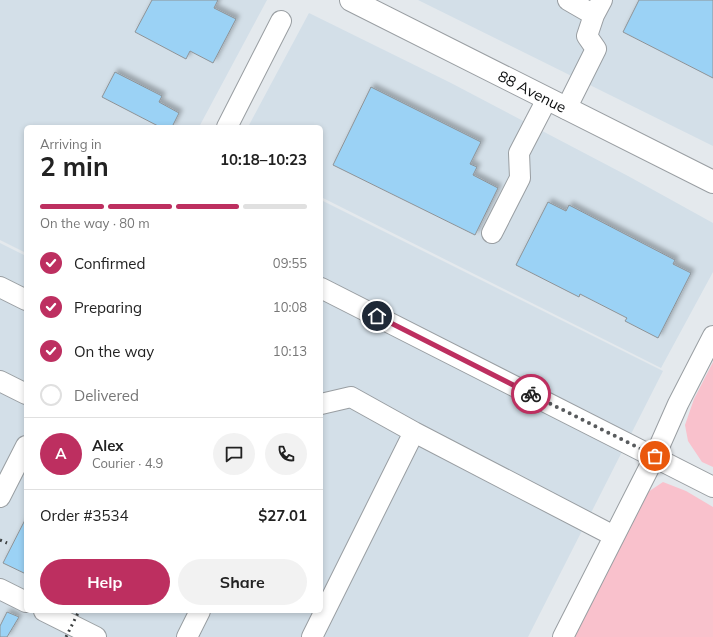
<!DOCTYPE html>
<meta charset="utf-8">
<style>
body{margin:0;font-family:Mulish,sans-serif;background:#f2f2f2;color:#222;height:100vh;display:flex;flex-direction:column;font-size:15px;white-space:nowrap}
*{box-sizing:border-box;margin:0}
p{font-size:13px;color:#767676}
.icon{flex:none;width:22px;height:22px;fill:none;stroke:currentColor;stroke-width:2;stroke-linecap:round;stroke-linejoin:round}
.map{position:relative;flex:1;overflow:hidden}
.side{position:absolute;left:24px;top:125px;width:299px;height:488px;display:flex;flex-direction:column;background:#fff;border-radius:6px;box-shadow:0 2px 6px #0003}
.side>*{flex:none}
.pin{position:absolute;display:grid;place-items:center;width:34px;height:34px;color:#fff;margin:-17px;border:2px solid #fff;border-radius:50%;box-shadow:0 1px 4px #0007}
.courier{position:absolute;display:grid;place-items:center;width:40px;height:40px;margin:-20px;border:3px solid #bd2f60;border-radius:50%;background:#fff;color:#222;box-shadow:0 1px 5px #0007}
.headline em{font-style:normal;font-weight:700}
.headline div{display:flex;flex-direction:column-reverse}
.headline{display:flex;align-items:center;justify-content:space-between;height:68px;padding:0 16px}
h1{font-size:26px;font-weight:700;line-height:30px}
.bar{display:grid;grid-template-columns:repeat(4,1fr);gap:6px 4px;align-content:center;height:48px;padding:0 16px}
.bar i{height:5px;border-radius:3px;background:#e0e0e0}
.bar .on{background:#bd2f60}
.bar p{grid-column:span 4}
.line{display:flex;align-items:center;gap:10px;padding:0 16px;border-top:1px solid #e0e0e0}
.line div{flex:1}
.round{display:grid;place-items:center;flex:none;width:42px;height:42px;border-radius:21px;background:#f2f2f2}
ol{padding:0 16px;list-style:none}
li{display:flex;align-items:center;gap:12px;height:44px}
li p{margin-inline-start:auto}
li .icon{padding:4px;border-radius:50%;background:#bd2f60;color:#fff;stroke-width:4}
li:last-child{color:#767676}
li i{width:22px;height:22px;border:2px solid #e0e0e0;border-radius:50%}
.primary-button{display:flex;gap:8px;margin-top:auto;padding:8px 16px}
.primary-button a{flex:1;height:46px;border-radius:24px;background:#bd2f60;color:#fff;font-size:16px;font-weight:700;line-height:46px;text-align:center}
.primary-button a+a{background:#f2f2f2;color:#222}
.map>svg:first-child{display:block}
.built{fill:#d3dfe8}
.green{fill:#f9c1cc}
.building{fill:#9bd2f5;stroke:#8e9397;filter:url(#shadow)}
.lines{fill:none;stroke-linecap:round;stroke-linejoin:round}
.minor-casing{stroke:#999ea2;stroke-width:22}
.major-casing{stroke:#999ea2;stroke-width:24}
.minor{stroke:#fff;stroke-width:20}
.major{stroke:#fff;stroke-width:22}
.rail{stroke:#3d4041;stroke-width:3;stroke-dasharray:2 4;stroke-linecap:butt}
.done{stroke:#585b5d;stroke-width:4;stroke-dasharray:0 7.2}
.route{stroke:#bd2f60;stroke-width:5}
.labels{text-anchor:middle;stroke-width:3;stroke-linejoin:round;paint-order:stroke}
.street-label{font-size:15px;fill:#0c0e0f;stroke:#fff}
</style>
<div class="map">
<svg width="713" height="637" viewBox="0 0 713 637">
<defs>
<filter id="shadow"><feDropShadow dx="3.5" dy="-3.5" stdDeviation="2" flood-color="#0004"/></filter>
</defs>
<rect width="100%" height="100%" fill="#e4e9ed"/>
<path class="built" d="M0,0H267L199,127H26V253L0,240Z
M418,0H713V146Z
M309,13L451,83L628,176L713,223V272L661,368L321,197V127H248Z
M321,200L663,371L528,637H0V243L26,256V611H321Z"/>
<path class="green" d="M713,362V467L702,462L688,441L685,425L694,399Z
M663,482L686,491L713,507V637H572L645,494Z"/>
<path class="building" d="M152,0H218L214,8L236,19L213,63L190,51L186,59L135,32Z
M639,0H713V78L623,32Z
M115,72L162,96L159,102L179,113L172,127H160L102,97Z
M371,87L481,142L470,164L477,167L473,175L498,188L475,235L333,165Z
M548,202L566,211L569,205L675,260L673,264L691,273L658,338L625,321L627,318L580,294L579,297L516,265Z
M26,518V574L3,563Z
M7,612L19,617L7,637H0V626Z"/>
<g class="lines">
<defs>
<path id="minor" d="M568,0L594,15
M566,109L596,49L587,36L594,15L602,0
M227,127L281,21
M492,233L520,178L519,153L547,99
M0,287L26,300
M321,288L713,487
M0,381L26,394
M321,404L351,397L414,432
M0,497L26,446
M0,589L26,602
M44,611L96,637
M187,637L200,611
M312,637L414,432L614,536
M563,637L655,456L678,404L713,336"/>
<path id="major" d="M351,0L713,182"/>
</defs>
<use href="#minor" class="minor-casing"/>
<use href="#major" class="major-casing"/>
<use href="#minor" class="minor"/>
<use href="#major" class="major"/>
<path class="rail" d="M0,540L7,543
M66,637L79,611"/>
</g>
<g class="lines">
<path class="done" d="M531,394L655,456"/>
<path class="route" d="M377,316L531,394"/>
</g>
<g class="labels">
<g class="street-label">
<text transform="translate(532 92) rotate(27)" y="5">88 Avenue</text>
</g>
</g>
</svg>
<div class="pin" style="left:655px;top:456px;background:#ea580c"><svg class="icon" aria-label="bag" viewBox="0 0 24 24"><path d="M5 8h14l-1 12H6zM9 8a3 3 0 0 1 6 0"/></svg></div>
<div class="pin" style="left:377px;top:316px;background:#1f2937"><svg class="icon" aria-label="home" viewBox="0 0 24 24"><path d="M3 11l9-7 9 7M6 9v11h12V9"/></svg></div>
<div class="courier" style="left:531px;top:394px"><svg class="icon" aria-label="bike" viewBox="0 0 24 24"><circle cx="6" cy="16" r="4"/><circle cx="18" cy="16" r="4"/><path d="M6 16l4-8h5l3 8M10 8l3 8H6M13 5h3"/></svg></div>
<section class="side">
<div class="headline"><div><h1>2 min</h1><p>Arriving in</p></div><em>10:18–10:23</em></div>
<div class="bar"><i class="on"></i><i class="on"></i><i class="on"></i><i></i><p>On the way · 80 m</p></div>
<ol>
<li><svg class="icon" aria-label="check" viewBox="0 0 24 24"><path d="M5 12l5 5 9-10"/></svg>Confirmed<p>09:55</p></li>
<li><svg class="icon" aria-label="check" viewBox="0 0 24 24"><path d="M5 12l5 5 9-10"/></svg>Preparing<p>10:08</p></li>
<li><svg class="icon" aria-label="check" viewBox="0 0 24 24"><path d="M5 12l5 5 9-10"/></svg>On the way<p>10:13</p></li>
<li><i></i>Delivered</li>
</ol>
<div class="line" style="height:72px"><b class="round" style="background:#bd2f60;color:#fff">A</b><div><b>Alex</b><p>Courier · 4.9</p></div><a class="round"><svg class="icon" aria-label="chat" viewBox="0 0 24 24"><path d="M4 5h16v11H9l-5 4z"/></svg></a><a class="round"><svg class="icon" aria-label="phone" viewBox="0 0 24 24"><path d="M5 4h4l2 5-3 2q2 4 5 5l2-3 5 2v4C11 20 4 13 5 4z"/></svg></a></div>
<div class="line" style="height:52px"><div>Order #3534</div><b>$27.01</b></div>
<div class="primary-button"><a>Help</a><a>Share</a></div>
</section>
</div>
